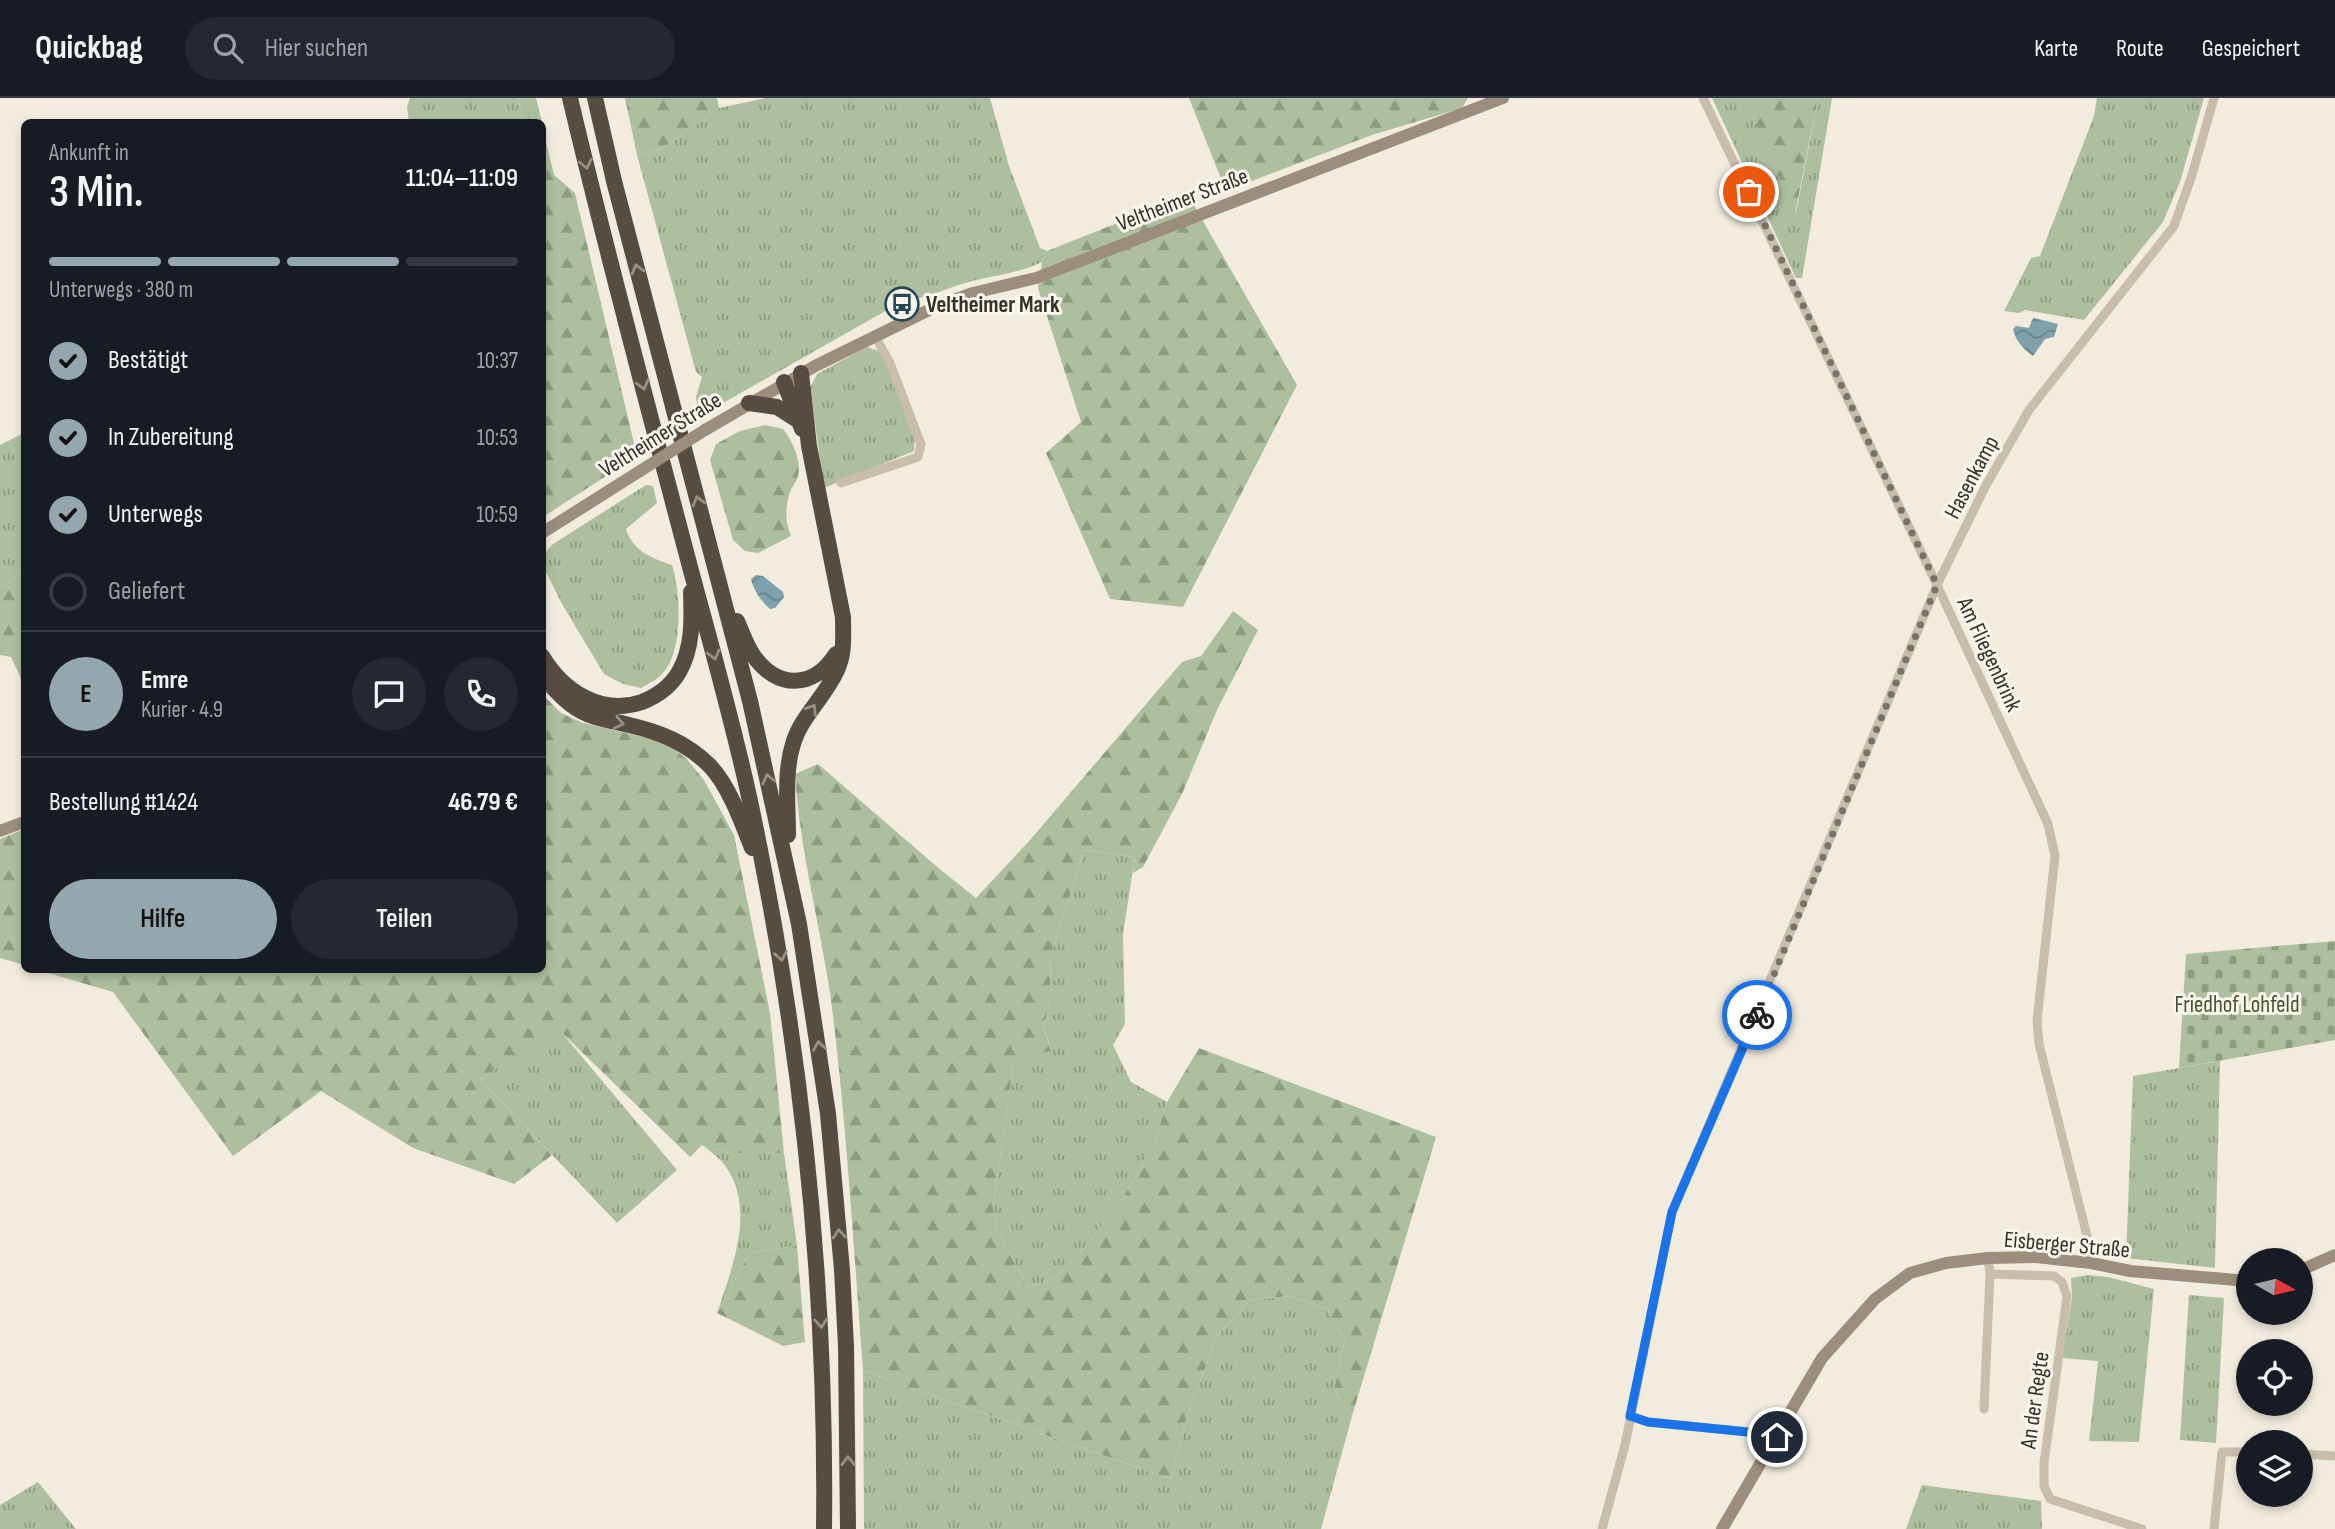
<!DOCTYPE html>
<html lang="de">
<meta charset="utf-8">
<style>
body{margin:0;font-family:"Sofia Sans Condensed",sans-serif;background:#242831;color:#f1f3f6;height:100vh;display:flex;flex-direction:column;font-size:26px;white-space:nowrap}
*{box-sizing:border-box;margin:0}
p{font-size:23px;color:#9ea1a6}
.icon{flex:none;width:38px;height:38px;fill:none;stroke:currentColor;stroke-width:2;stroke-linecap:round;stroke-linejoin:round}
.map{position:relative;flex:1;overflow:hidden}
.sheet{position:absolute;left:21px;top:21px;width:525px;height:854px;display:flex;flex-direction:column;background:#171b24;border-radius:10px;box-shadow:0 4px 10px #0003}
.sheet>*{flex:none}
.needle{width:46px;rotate:98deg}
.tools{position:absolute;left:2236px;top:1150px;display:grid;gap:14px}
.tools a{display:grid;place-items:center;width:77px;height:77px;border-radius:50%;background:#171b24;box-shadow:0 4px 10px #0003;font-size:35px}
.pin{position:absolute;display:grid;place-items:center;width:60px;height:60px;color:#fff;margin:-30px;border:4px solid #fff;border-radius:50%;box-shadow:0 2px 7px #0007}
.courier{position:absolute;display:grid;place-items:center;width:70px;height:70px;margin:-35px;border:5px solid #1a73e8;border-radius:50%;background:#fff;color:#222;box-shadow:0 2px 9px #0007}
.headline em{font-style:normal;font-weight:600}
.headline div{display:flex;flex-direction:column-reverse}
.headline{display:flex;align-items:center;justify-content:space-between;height:119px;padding:0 28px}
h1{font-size:46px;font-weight:600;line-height:52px}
.bar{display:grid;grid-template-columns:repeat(4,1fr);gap:10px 7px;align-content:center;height:84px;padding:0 28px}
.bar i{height:9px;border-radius:5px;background:#363941}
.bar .active{background:#94a6ae}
.bar p{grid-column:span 4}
.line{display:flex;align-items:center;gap:18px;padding:0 28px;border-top:2px solid #363941}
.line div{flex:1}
.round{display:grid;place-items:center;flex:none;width:74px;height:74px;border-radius:37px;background:#242831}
ol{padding:0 28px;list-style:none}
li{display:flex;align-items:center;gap:21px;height:77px}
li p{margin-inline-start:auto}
li .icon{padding:7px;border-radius:50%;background:#94a6ae;color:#111;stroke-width:4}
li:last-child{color:#9ea1a6}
li i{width:38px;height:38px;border:4px solid #363941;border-radius:50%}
.cta{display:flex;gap:14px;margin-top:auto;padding:14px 28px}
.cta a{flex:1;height:80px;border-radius:42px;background:#94a6ae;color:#111;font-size:28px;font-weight:600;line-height:80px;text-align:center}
.cta a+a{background:#242831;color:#f1f3f6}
header{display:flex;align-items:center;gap:42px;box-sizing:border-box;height:98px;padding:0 35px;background:#171b24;border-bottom:2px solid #363941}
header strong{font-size:33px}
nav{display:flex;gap:38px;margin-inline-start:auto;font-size:24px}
.search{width:490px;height:63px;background:#242831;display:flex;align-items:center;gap:18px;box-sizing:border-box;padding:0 24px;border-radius:38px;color:#9ea1a6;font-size:26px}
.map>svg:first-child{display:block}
.grass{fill:url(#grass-tufts)}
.forest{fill:url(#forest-firs)}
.cemetery{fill:url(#cemetery-stones)}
.water{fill:url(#water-waves)}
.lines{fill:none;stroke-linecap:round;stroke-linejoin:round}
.minor{stroke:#c8beab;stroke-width:9}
.secondary{stroke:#9c8e7c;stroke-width:12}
.motorway{stroke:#574c41;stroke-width:16}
.secondary-bridge{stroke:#9c8e7c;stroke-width:12}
.oneway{stroke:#989085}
.done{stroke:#787269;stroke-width:7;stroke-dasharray:0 12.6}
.route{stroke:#1a73e8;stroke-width:9}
.labels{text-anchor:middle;stroke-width:6;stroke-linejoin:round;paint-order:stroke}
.street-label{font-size:23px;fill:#37302a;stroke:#f9f5eb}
.poi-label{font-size:23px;font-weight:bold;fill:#37302a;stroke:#f9f5eb;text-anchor:start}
.park-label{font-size:23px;fill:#3f532f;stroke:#f9f5eb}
</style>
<header>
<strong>Quickbag</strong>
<div class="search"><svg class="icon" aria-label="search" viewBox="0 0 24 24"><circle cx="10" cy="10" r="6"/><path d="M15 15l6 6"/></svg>Hier suchen</div>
<nav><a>Karte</a><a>Route</a><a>Gespeichert</a></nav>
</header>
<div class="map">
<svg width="2335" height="1431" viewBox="0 0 2335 1431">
<defs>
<pattern id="grass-tufts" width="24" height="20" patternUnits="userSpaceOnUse" patternTransform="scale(1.75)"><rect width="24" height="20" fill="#aebf9f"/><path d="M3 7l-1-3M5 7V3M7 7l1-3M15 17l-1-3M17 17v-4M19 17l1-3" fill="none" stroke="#8e9c82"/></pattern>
<pattern id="forest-firs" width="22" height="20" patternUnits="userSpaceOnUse" patternTransform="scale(1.75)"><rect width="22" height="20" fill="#aebf9f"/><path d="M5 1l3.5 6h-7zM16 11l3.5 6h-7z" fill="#8e9c82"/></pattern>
<pattern id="cemetery-stones" width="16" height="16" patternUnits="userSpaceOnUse" patternTransform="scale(1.75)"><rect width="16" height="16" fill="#aebf9f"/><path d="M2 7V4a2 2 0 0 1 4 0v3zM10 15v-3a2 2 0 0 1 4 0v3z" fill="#8e9c82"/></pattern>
<pattern id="water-waves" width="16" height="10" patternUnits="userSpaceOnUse" patternTransform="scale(1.75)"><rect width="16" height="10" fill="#7fa1ac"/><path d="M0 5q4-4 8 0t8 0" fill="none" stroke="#69848c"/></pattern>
</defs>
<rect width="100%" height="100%" fill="#f1ecde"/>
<path class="grass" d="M410,0H518L524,24H409L407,9Z
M766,0H990L1009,68L1040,150L1047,153L1042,164C1019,175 997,177 972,183C949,189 927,200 903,203L700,318L696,299L702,279L696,274L637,57L661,51L719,10Z
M1712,0H1752L1753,16L1796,115L1818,0H1832L1802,180H1796Z
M2097,0H2204L2180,84L2163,124L2084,222L2025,212L2019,215L2004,213L2031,160L2040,158L2094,18Z
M867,249L879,253L884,259L915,341L914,353L824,390L810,290L817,276Z
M24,335V472L0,491V347Z
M646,387L653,388L657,405L626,431C633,453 651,460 672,467C681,494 684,557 660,578C655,583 647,586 641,590L623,586L604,576L562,506L544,470L543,457L553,446Z
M1084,752L1135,759L1123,836L1125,926L1113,947L1131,984L1167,1004L1153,1048L1121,1103L1084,1150L1055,1180L1028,1190L997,1131L993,1108L1014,960L1051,952L1044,929L1050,902L1051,857Z
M557,929L677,1072L617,1125L480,981Z
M2220,963L2215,1170L2126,1160L2133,978Z
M702,1047L728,1055H784L797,1148L750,1154L717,1215C732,1170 756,1112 726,1069C720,1060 710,1053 702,1047Z
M2088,1177L2108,1179L2154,1191L2139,1344L2089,1343L2098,1263L2062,1260L2072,1200L2071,1180Z
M2189,1197L2224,1200L2216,1345L2180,1342Z
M1290,1198L1327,1210L1345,1242L1334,1292L1352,1318L1321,1431H864L863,1273L1171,1381L1187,1318L1218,1236L1251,1202Z
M38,1384L76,1431H0V1407Z
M1922,1387L2041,1403L2042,1431H1906Z"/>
<path class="forest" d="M518,0H536L542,24H524Z
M625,0H717L719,10L661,51L637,57Z
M1189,0H1468L1462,10L1372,37L1226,93Z
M1752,0H1818L1795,116L1752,16Z
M542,28L554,77L575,95L637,358L543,419Z
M1188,97L1297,287L1183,509L1110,501L1046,355L1081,324L1038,190L1042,164L1047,153Z
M765,327L783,331C792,342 802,363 798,378C797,384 792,388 790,394C785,409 785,423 791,438L758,455L745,453L733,442L710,362L716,346L740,333Z
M24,472V521L21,526L24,534V587L11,559L0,557V491Z
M1233,513L1258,532L1217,612L1182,696L1143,769L1133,775L1135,759L1084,752L1051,857L1050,902L1044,929L1051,953L1014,961L993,1108L997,1131L1028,1190L1055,1180L1084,1150L1121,1103L1153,1048L1167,1004L1199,950L1436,1039L1352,1318L1334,1292L1345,1242L1327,1210L1290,1198L1251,1202L1218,1236L1187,1318L1171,1381L863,1273C854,1154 847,1035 833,917C823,836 800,758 795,676L818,666L936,768L976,800L1030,742L1182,564L1201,558Z
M543,597L561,615L583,625L652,641L671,649L686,660L704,682L734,737L770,915L784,1055H728L702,1047L690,1059L557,930L480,981L552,1057L514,1086L413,1050L321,993L233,1058L113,894L38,872H542Z
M24,731V867L0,860V741Z
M797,1148L805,1244L783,1248L717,1215L750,1154Z"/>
<path class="cemetery" d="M2335,843V942L2179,970L2186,856Z"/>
<path class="water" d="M2034,220L2058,226L2054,239L2045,241L2033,258C2024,252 2015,242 2013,231L2016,228L2029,230L2032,222Z
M756,477L763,478L783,494L784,499L775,510L770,511C761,503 754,493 751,481Z"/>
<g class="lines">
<path class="minor" d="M1703,0L1937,487L2048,726L2055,758L2037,923L2039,946L2087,1138L2091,1165
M841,385L918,359L921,346L890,265L875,238
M1990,1176L2054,1178L2062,1184L2067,1198L2044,1365V1388L2050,1401L2142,1431
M1984,1311L1990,1176L1988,1160
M1630,1318L1648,1324L1758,1335L1777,1339
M2301,1356L2335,1358
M1602,1431L1625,1347L1672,1114L1937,487L1985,389L2029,312L2174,128L2192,77L2214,0
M2214,1431L2222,1354H2249"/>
<path class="secondary" d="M705,332L815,268L935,209L973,195L1036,180L1503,0
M542,435L640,373
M0,733L24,724
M2301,1172L2335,1157
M1722,1431L1822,1260L1875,1201L1910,1175L1946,1165L1988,1160L2036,1159L2091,1165L2130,1173L2249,1183"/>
<path class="motorway" d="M570,0C607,157 649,313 690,469C711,547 733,624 750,703C801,943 827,1185 824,1431
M595,0L614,83L750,603L799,826L828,1016L842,1172L846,1248L848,1431
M784,284L802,331
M749,305L777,309L799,323
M737,523C742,534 746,547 753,557C777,592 814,591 836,556
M542,558C563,593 601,618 642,604C657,598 671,588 679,574C693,550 692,521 691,494
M542,577C555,592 568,608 587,616C600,622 615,623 629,627C660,634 687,645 710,668C729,688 742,724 752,750
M788,737C788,707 784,675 793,646C801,618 826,598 837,572C845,555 843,537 843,519L809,348L801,275"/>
<path class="secondary-bridge" d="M640,373L705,332"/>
</g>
<defs><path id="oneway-chevron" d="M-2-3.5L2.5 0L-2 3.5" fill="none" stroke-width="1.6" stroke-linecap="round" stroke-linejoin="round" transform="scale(1.75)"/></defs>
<g class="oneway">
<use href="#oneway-chevron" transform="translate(586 66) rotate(77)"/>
<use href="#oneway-chevron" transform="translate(637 171) rotate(-105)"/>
<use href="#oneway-chevron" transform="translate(643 287) rotate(75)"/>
<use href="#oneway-chevron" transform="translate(698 403) rotate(-105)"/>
<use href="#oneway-chevron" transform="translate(714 557) rotate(75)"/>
<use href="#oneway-chevron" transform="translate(812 611) rotate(-57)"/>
<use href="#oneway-chevron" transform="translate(619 625) rotate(12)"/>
<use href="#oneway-chevron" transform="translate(768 681) rotate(-103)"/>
<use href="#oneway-chevron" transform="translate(781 858) rotate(80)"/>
<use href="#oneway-chevron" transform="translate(819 948) rotate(-98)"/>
<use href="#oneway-chevron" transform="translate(839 1136) rotate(-95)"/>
<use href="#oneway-chevron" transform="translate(821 1225) rotate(86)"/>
<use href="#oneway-chevron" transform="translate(848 1363) rotate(-91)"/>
</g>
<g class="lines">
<path class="done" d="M1749,94L1937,487L1757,917"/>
<path class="route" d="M1757,917L1672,1114L1630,1318L1648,1324L1758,1335L1777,1339"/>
</g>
<defs>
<symbol id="bus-ring" viewBox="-11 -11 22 22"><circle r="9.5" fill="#f9f5eb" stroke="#224755" stroke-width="1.5"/><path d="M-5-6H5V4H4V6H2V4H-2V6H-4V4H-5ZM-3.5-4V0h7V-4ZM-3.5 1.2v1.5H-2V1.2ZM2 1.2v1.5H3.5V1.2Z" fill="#224755"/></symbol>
</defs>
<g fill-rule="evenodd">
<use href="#bus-ring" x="883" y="187" width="38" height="38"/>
</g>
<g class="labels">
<g class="street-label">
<text transform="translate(1182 101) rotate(-21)" y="8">Veltheimer Straße</text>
<text transform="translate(660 336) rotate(-32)" y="8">Veltheimer Straße</text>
<text transform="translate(1971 379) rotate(-62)" y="8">Hasenkamp</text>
<text transform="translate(1990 556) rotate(65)" y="8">Am Fliegenbrink</text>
<text transform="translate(2067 1146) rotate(5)" y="8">Eisberger Straße</text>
<text transform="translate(2034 1302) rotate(-82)" y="8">An der Regte</text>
</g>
<g class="poi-label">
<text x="926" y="214">Veltheimer Mark</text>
</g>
<g class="park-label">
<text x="2237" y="914">Friedhof Lohfeld</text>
</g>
</g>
</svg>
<div class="tools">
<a><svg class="needle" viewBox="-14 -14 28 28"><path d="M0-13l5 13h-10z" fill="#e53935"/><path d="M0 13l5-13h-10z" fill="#9ea1a6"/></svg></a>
<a><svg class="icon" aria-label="locate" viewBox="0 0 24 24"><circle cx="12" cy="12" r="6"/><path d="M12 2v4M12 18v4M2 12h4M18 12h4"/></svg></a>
<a><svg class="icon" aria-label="layers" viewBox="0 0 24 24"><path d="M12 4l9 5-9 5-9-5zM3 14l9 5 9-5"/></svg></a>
</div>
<div class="pin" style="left:1749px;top:94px;background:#ea580c"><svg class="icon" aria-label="bag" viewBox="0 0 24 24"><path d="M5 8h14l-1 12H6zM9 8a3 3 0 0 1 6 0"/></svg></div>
<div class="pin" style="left:1777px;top:1339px;background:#1f2937"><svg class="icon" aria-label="home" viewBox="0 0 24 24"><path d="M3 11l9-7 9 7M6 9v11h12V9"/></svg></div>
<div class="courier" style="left:1757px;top:917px"><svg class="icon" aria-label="bike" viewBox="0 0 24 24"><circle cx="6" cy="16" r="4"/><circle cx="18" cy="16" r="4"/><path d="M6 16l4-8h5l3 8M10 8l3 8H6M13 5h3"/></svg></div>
<section class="sheet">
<div class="headline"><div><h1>3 Min.</h1><p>Ankunft in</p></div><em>11:04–11:09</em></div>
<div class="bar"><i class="active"></i><i class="active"></i><i class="active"></i><i></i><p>Unterwegs · 380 m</p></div>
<ol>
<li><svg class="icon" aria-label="check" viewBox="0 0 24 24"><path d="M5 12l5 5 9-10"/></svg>Bestätigt<p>10:37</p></li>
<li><svg class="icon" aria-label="check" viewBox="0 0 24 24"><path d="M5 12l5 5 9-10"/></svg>In Zubereitung<p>10:53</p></li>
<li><svg class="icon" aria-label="check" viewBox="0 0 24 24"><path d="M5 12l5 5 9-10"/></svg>Unterwegs<p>10:59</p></li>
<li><i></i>Geliefert</li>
</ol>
<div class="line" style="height:126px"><b class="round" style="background:#94a6ae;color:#111">E</b><div><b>Emre</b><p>Kurier · 4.9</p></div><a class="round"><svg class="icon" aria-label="chat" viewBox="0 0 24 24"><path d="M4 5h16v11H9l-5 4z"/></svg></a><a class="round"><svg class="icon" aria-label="phone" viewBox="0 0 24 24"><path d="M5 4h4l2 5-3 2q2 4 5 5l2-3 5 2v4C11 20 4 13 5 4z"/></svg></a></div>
<div class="line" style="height:91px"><div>Bestellung #1424</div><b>46.79 €</b></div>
<div class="cta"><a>Hilfe</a><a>Teilen</a></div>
</section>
</div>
